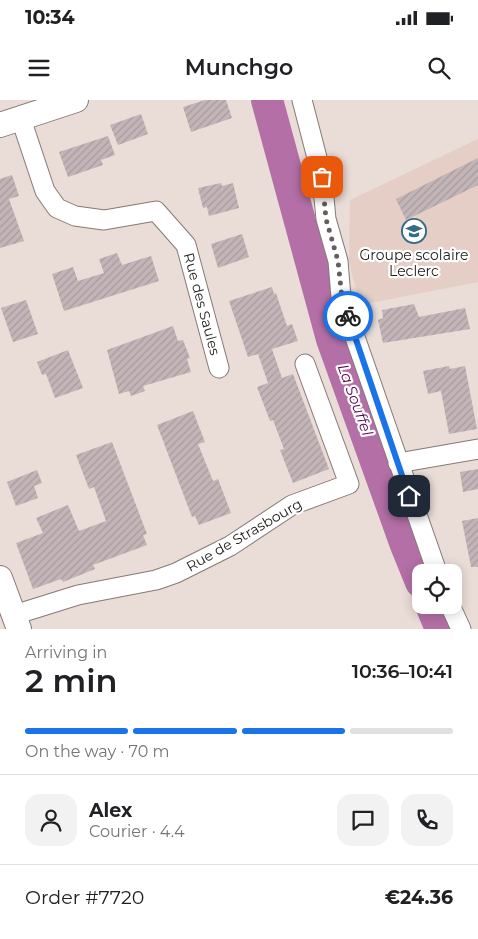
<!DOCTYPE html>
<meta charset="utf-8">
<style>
body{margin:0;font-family:Montserrat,sans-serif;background:#f2f2f2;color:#202124;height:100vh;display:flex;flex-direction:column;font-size:19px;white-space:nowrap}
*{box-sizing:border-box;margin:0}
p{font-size:16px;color:#757577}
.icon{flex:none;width:28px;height:28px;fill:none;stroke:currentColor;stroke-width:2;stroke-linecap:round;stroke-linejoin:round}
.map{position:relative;height:529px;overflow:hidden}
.details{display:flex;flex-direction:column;background:#fff;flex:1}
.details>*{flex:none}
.buttons{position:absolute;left:412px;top:464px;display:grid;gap:10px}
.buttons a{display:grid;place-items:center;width:50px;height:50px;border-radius:10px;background:#fff;box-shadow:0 2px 12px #0003;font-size:25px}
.pin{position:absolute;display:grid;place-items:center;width:42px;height:42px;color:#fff;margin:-21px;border-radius:10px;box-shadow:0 2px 8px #0006}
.courier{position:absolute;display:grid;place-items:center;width:50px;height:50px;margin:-25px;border:4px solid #1a73e8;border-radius:50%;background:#fff;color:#222;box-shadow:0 1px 6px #0007}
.overview em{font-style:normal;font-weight:600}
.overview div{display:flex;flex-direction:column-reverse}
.overview{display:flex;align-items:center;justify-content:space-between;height:85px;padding:0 25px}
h1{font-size:32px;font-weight:600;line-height:38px}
.bar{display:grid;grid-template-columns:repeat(4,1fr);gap:8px 5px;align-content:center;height:60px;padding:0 25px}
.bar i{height:6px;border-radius:4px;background:#e0e0e0}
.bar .on{background:#1a73e8}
.bar p{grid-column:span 4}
.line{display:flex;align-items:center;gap:12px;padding:0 25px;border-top:1px solid #e0e0e0}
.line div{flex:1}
.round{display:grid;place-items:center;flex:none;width:52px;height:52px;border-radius:15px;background:#f2f2f2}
.status{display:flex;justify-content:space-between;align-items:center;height:35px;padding:0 25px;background:#fff;direction:ltr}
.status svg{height:14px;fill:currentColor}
header{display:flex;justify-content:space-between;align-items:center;height:65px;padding:0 25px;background:#fff;font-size:22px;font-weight:600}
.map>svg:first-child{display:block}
.built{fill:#e4cec6}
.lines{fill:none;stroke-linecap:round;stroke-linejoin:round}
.river{stroke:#b36fa6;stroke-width:32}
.building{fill:url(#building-hatch)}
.minor-casing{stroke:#867975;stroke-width:21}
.tertiary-casing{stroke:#867975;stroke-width:26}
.minor{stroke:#fff;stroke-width:19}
.tertiary{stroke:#fff;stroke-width:24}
.done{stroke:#655e5b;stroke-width:5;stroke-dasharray:0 9}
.route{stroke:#1a73e8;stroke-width:6}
.labels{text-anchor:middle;stroke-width:4.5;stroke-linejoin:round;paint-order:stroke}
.poi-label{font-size:14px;fill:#1e1a18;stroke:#fff}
.street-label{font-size:14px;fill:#1e1a18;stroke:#fff}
.water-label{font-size:15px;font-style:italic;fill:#59004f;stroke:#fff}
</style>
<div class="status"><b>10:34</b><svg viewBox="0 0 49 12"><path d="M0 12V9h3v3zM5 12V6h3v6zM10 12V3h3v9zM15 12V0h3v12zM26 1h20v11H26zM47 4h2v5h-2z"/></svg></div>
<header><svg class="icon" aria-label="menu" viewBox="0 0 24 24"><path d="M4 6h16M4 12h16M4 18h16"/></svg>Munchgo<svg class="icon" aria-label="search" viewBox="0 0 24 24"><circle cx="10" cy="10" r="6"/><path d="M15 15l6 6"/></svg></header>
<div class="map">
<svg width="478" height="529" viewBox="0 0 478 529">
<defs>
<pattern id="building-hatch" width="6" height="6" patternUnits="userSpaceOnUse" patternTransform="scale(1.25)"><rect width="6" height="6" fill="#c3b5b7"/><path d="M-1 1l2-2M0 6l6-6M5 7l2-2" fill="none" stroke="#a79b9d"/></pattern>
</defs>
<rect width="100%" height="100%" fill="#eadcd7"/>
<path class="built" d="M478,39V182L360,205L349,162L350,100Z"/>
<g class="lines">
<path class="river" d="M267,0L332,239L406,445L421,482
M431,505L441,529"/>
</g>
<path class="building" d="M205,0H226L232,18L191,32L183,7Z
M141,14L148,34L118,45L110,25Z
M108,36L115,55L101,60L103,65L68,77L59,52Z
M478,58V85L406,120L396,99Z
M12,75L19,96L9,99L24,141L0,148V79Z
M221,83L222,86L233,83L239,108L209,116L207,107L203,108L198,88Z
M242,134L249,157L218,168L211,144Z
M117,153L122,165L151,156L159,181L64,211L52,174L73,167L78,181L104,173L99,159Z
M272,187L274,194L276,193L287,226L292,224L298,241L272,249L282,278L293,274L329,369L293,383L280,350L284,349L273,320L270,321L257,287L268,283L258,254L248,257L229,201Z
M26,200L38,234L13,242L1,208Z
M414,204L419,217L465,208L470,229L383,243L378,220L383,218L382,210Z
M173,226L178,241L183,240L190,258L187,259L191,272L143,286L145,291L131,296L129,291L119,294L107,250Z
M68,250L83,288L55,298L46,274L42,275L37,262Z
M449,266L450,269L465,266L477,329L449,334L441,291L428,294L423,271Z
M193,311L205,342L198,344L213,381L218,379L231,413L199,425L195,416L192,417L157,325Z
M112,342L147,434L143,435L147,445L93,465L95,469L63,482L61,479L33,489L16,443L43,433L36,418L68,405L79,431L106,421L94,387L89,389L76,355Z
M478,369V389L463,392L460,372Z
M37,370L42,383L34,386L38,398L16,406L7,382Z
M478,418V467H471L462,421Z"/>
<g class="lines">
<defs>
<path id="minor" d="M302,0L322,77L326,119L338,161L341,197L437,472
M21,19L45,91L57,108L75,116L104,120L156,111L186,145L219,268
M398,363L478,349
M450,505L461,529
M14,515L78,495L156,480L176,473L230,446L292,405L349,384L305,264"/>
<path id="tertiary" d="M0,25L76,0
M0,478L19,529"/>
</defs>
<use href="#minor" class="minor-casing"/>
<use href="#tertiary" class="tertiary-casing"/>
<use href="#minor" class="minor"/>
<use href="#tertiary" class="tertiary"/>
</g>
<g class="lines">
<path class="done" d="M322,77L326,119L338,161L342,198L348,216"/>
<path class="route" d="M348,216L409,396"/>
</g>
<defs>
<symbol id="school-ring" viewBox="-11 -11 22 22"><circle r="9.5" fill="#fff" stroke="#356b87" stroke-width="1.5"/><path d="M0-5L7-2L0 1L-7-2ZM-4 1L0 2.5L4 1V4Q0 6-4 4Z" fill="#356b87"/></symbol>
</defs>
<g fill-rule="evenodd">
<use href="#school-ring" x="400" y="117" width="28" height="28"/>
</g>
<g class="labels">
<g class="poi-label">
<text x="414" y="160">Groupe scolaire<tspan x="414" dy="16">Leclerc</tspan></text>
</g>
<g class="street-label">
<text transform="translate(202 204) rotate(75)" y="5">Rue des Saules</text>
<text transform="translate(244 435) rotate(-30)" y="5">Rue de Strasbourg</text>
</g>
<g class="water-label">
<text transform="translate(355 300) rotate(70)" y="5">La Souffel</text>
</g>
</g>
</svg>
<div class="buttons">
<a><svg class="icon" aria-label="locate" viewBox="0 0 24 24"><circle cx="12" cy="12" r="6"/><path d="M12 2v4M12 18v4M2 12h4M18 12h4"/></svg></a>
</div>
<div class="pin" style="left:322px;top:77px;background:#ea580c"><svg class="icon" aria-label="bag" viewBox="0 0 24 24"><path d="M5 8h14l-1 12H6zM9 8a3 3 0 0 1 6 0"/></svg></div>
<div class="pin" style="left:409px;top:396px;background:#1f2937"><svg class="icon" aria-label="home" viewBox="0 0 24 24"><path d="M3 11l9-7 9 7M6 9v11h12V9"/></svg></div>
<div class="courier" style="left:348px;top:216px"><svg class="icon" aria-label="bike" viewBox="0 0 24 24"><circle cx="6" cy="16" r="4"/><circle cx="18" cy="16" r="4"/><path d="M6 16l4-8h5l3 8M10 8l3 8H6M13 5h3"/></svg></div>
</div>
<section class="details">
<div class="overview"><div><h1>2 min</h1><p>Arriving in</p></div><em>10:36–10:41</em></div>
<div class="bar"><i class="on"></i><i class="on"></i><i class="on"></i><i></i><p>On the way · 70 m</p></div>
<div class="line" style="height:90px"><a class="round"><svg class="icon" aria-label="person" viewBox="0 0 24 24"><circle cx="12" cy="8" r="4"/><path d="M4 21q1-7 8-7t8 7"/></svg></a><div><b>Alex</b><p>Courier · 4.4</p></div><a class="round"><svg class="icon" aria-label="chat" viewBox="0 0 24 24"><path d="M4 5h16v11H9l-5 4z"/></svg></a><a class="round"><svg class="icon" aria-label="phone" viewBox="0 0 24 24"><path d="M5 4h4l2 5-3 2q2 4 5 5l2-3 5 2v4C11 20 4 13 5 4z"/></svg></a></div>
<div class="line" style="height:65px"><div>Order #7720</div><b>€24.36</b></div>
</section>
